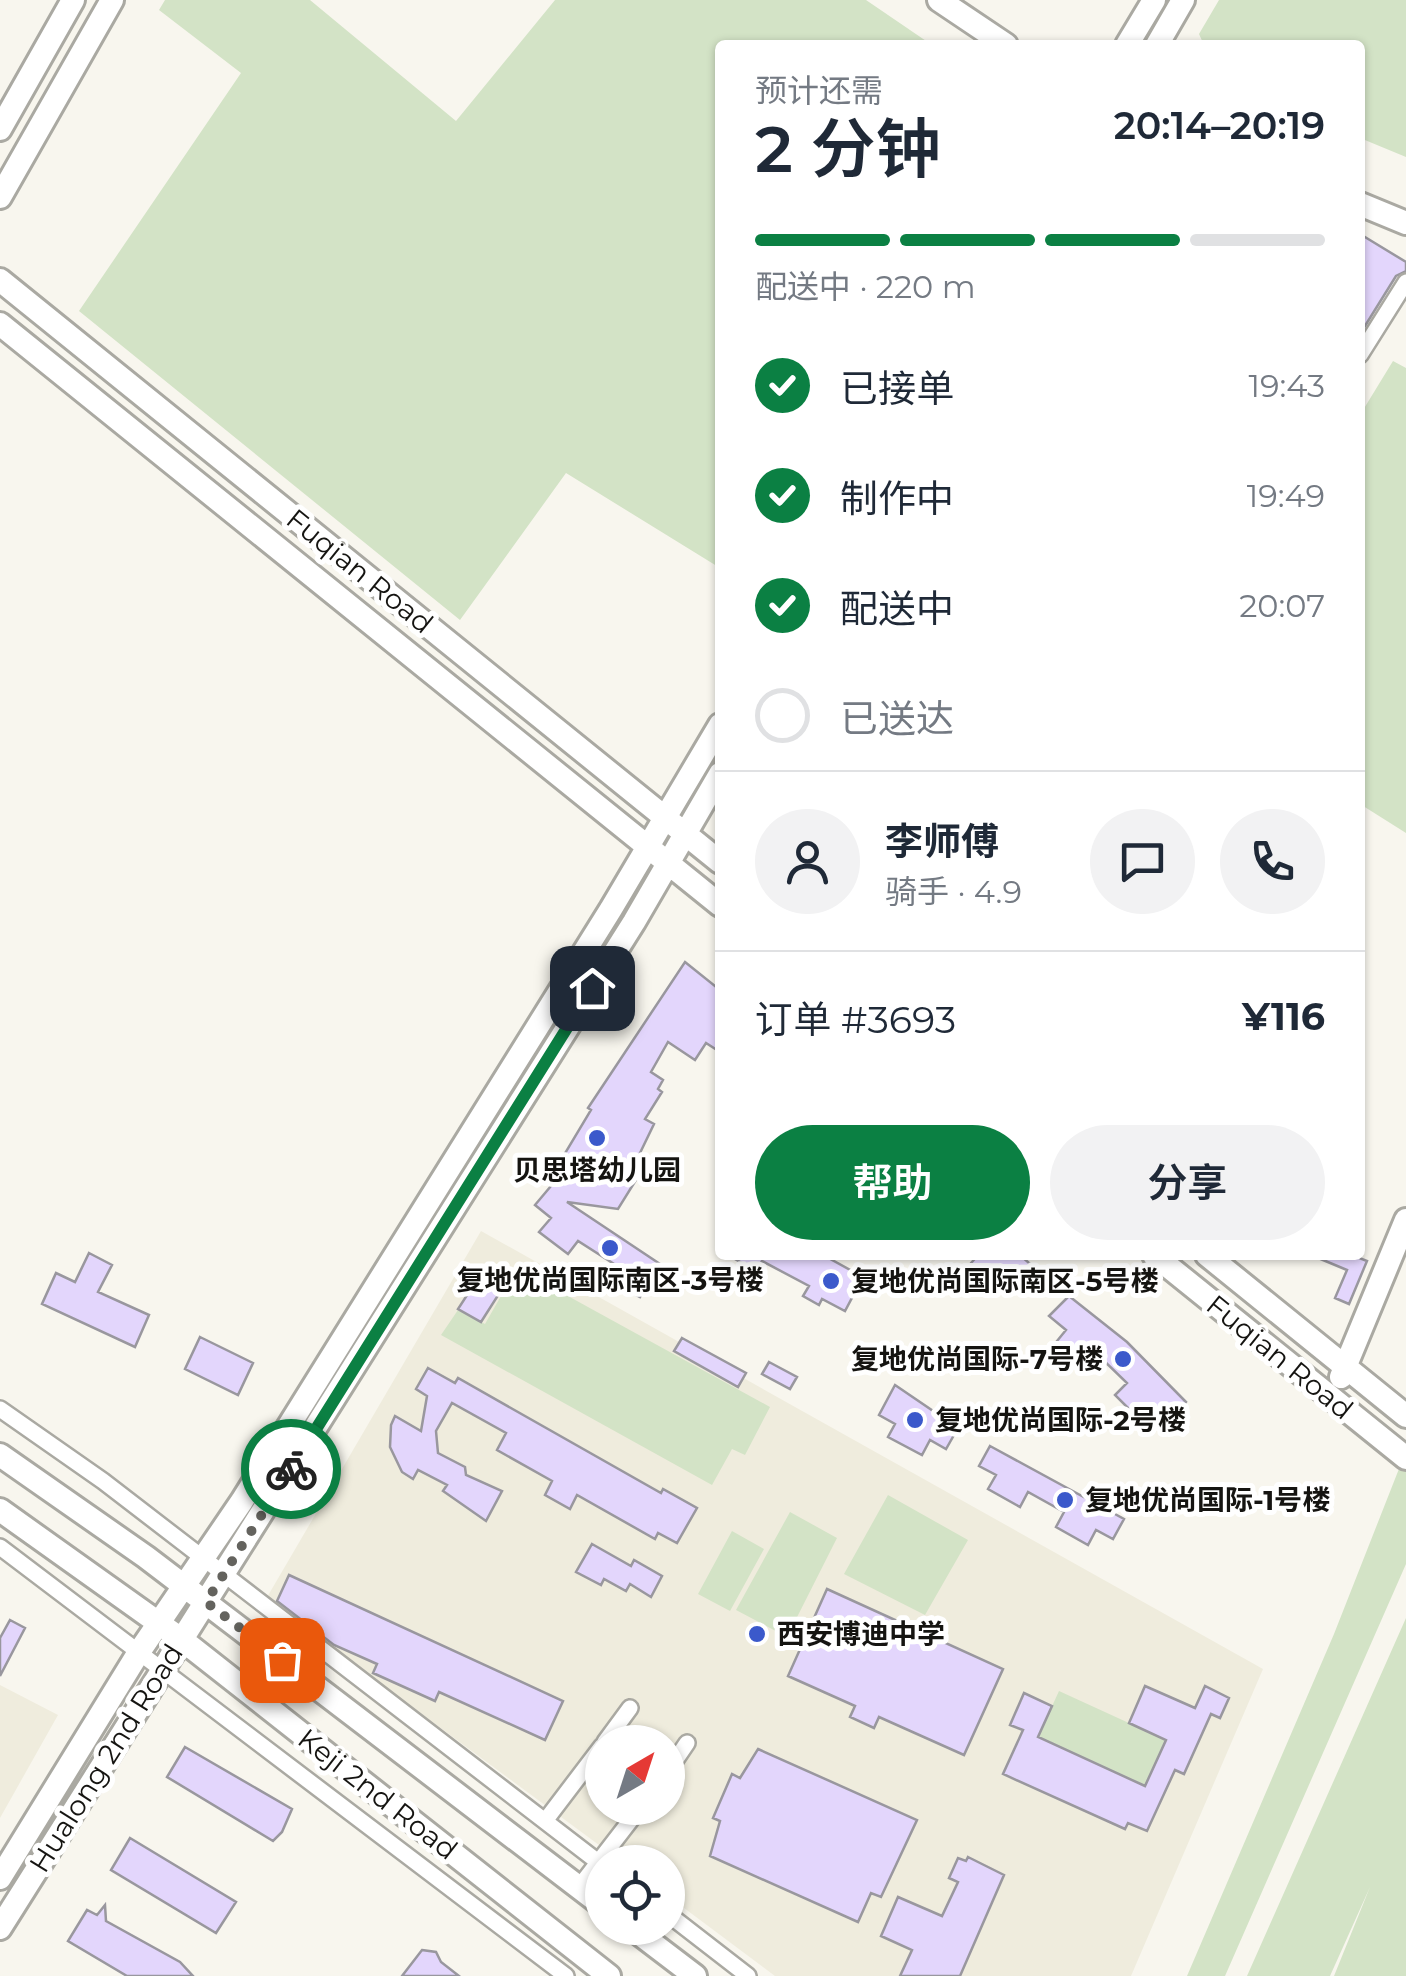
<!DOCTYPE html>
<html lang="zh">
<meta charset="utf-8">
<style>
body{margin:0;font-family:Montserrat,"Noto Sans SC",sans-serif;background:#f2f2f3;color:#1f2937;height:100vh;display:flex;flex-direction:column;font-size:38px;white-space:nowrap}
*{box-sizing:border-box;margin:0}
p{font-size:32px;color:#747a83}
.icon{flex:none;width:55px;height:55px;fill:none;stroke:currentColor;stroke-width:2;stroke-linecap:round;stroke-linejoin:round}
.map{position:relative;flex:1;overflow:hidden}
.details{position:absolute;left:715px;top:40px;width:650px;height:1220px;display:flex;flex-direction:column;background:#fff;border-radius:10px;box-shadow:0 2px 8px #0004}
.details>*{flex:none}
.needle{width:65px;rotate:39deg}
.tools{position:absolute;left:585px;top:1725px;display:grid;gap:20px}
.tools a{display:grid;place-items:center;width:100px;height:100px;border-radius:50%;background:#fff;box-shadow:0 2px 8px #0004;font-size:50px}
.pin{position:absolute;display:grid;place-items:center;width:85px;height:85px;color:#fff;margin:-42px;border-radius:20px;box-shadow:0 5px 15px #0006}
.courier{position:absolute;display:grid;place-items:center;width:100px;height:100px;margin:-50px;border:8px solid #0b8043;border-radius:50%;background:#fff;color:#222;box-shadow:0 2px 12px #0007}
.headline em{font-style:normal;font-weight:600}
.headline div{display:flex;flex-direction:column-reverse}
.headline{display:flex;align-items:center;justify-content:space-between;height:170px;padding:0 40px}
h1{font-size:65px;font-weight:600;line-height:75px}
.bar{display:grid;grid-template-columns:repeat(4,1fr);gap:15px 10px;align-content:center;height:120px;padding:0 40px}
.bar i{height:12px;border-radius:8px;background:#e0e1e3}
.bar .on{background:#0b8043}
.bar p{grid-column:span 4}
.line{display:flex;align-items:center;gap:25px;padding:0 40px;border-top:2px solid #e0e1e3}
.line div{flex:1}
.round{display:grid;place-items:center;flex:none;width:105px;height:105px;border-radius:52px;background:#f2f2f3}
ol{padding:0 40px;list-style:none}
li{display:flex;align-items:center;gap:30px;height:110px}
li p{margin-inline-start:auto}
li .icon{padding:10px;border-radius:50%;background:#0b8043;color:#fff;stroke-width:4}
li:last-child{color:#747a83}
li i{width:55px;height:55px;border:5px solid #e0e1e3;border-radius:50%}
.primary-button{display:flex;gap:20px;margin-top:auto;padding:20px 40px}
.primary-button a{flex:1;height:115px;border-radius:60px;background:#0b8043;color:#fff;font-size:40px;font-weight:600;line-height:115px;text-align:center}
.primary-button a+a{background:#f2f2f3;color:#1f2937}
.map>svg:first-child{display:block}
.built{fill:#efecdd;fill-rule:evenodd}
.green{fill:#d3e3c6}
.building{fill:#e3d6fc;stroke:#99979e;stroke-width:2.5}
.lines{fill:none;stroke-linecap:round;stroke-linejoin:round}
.street-casing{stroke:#aaa9a2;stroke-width:20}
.secondary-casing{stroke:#aaa9a2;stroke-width:28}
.street{stroke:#fff;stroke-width:15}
.secondary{stroke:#fff;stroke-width:22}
.done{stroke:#64635e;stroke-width:10;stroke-dasharray:0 18}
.route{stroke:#0b8043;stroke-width:12}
.poi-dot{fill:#3b59cb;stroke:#fff;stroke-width:4}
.labels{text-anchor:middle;stroke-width:10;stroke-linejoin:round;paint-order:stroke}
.street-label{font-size:28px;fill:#151411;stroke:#fff}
.poi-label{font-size:28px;font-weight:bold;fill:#151411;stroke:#fff;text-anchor:start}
</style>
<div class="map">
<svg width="1406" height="1976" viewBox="0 0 1406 1976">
<rect width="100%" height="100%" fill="#f8f6ee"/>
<path class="built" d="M481,1231L1263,1669L1131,1976H775L668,1896V1862H622L266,1599ZM602,1742H668V1808H602Z
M0,1685L58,1715L0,1818Z"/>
<path class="green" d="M165,0H310L456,121L555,0H866L932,45H720V568L566,473L460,620L79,311L241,73L159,10Z
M1219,0H1406V157L1360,138V45H1204L1199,34Z
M1393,361L1406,368V833L1360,804V415Z
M517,1268L770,1407L745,1455L732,1449L712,1485L441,1335L458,1310L485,1324Z
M1406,1451V1564L1225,1976H1187L1334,1634Z
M888,1495L968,1540L925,1615L844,1574Z
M790,1512L837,1538L787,1637L736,1610Z
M732,1531L764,1549L730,1611L698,1594Z
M1406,1618V1976H1334L1370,1887L1330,1976H1247Z
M1059,1691L1166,1740L1145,1786L1038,1737Z"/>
<path class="building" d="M1360,234L1406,262V271L1396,276L1360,334Z
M685,962L720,990V1052L706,1043L695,1060L668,1042L651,1072L663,1080L658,1089L662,1092L645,1119L654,1124L640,1153L649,1159L618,1209L567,1202L675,1274L665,1292L648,1283L640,1297L607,1280L614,1264L578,1241L568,1254L539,1232L551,1218L535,1205L561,1174L555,1170L591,1110L588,1108Z
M89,1253L112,1265L98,1292L149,1315L135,1347L42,1304L56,1273L75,1282Z
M728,1255H823L863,1277L845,1311L822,1299L819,1305L803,1296L809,1286L762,1261L756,1271Z
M978,1255H1020L1037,1270L1032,1275L1036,1278L1022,1294L1005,1280L995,1293L966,1269Z
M1311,1255H1352L1367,1261L1349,1304L1335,1298L1347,1270Z
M482,1272L504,1286L481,1322L458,1309Z
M1069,1296L1127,1342L1186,1402L1171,1424L1154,1409L1142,1422L1115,1395L1127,1383L1095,1352L1085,1364L1057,1341L1066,1330L1049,1316Z
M200,1337L253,1363L238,1395L185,1369Z
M682,1338L746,1373L738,1387L674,1351Z
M769,1362L797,1377L790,1389L762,1374Z
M428,1368L455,1383L458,1378L661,1493L663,1489L697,1508L677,1543L658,1533L655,1539L577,1495L570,1509L545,1495L552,1481L497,1450L506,1433L452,1403L436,1431L438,1453L465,1467L466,1475L502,1491L486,1521L443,1491L447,1485L418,1470L413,1479L402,1472L390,1447L391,1425L395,1416L421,1431L427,1396L416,1389Z
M895,1385L958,1428L946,1449L930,1440L922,1455L888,1437L895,1424L879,1415Z
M990,1446L1124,1519L1113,1539L1096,1530L1088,1545L1056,1527L1064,1512L1028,1492L1020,1507L988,1489L996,1475L979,1466Z
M592,1544L631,1566L634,1560L662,1576L651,1597L630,1584L626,1591L604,1579L601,1585L576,1572Z
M289,1575L563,1701L545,1740L439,1692L435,1701L373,1673L377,1664L334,1645L277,1601Z
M827,1589L1003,1669L964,1755L879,1717L874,1728L850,1717L855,1706L788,1676Z
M10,1620L25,1628L0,1676V1638Z
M1145,1686L1195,1708L1205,1686L1229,1698L1220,1718L1211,1714L1184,1774L1175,1770L1147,1831L1128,1823L1125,1829L1003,1774L1023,1730L1010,1725L1024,1693L1052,1706L1038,1737L1145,1786L1166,1740L1129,1723Z
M185,1747L292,1809L282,1832L273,1841L167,1777Z
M758,1749L917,1820L881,1897L871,1893L858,1922L710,1856L720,1821L713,1818L732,1774L740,1778Z
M130,1838L236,1902L216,1933L111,1870Z
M968,1857L1004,1875L960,1976H900L912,1950L881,1936L898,1897L942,1916L958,1882L949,1878L958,1858L966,1861Z
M105,1905L106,1921L180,1962L193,1976H127L68,1941L87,1910L97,1915Z
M422,1950L436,1952L441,1962L459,1976H402Z"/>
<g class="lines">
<defs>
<path id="street" d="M1360,355L1406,282
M0,1409L103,1481L602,1865
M0,1547L566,1976
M605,1742L630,1708
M668,1771L687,1743
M545,1821L602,1746
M579,1887L640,1808
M668,1914L748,1976"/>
<path id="secondary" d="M939,0L1006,45
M1127,45L1154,0
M1157,45L1183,0
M0,129L73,0
M0,197L112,0
M1360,204L1406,223
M0,280L720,862
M0,324L720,905
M1154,1255L1406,1458
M1207,1255L1406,1416
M1341,1377L1406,1220
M0,1455L146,1557L602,1905
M0,1510L181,1639L609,1976
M0,1878L139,1652L242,1501L611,909L720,725
M0,1928L634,922L720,774
M632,1928L695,1976"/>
</defs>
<use href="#street" class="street-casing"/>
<use href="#secondary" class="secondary-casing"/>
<use href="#street" class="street"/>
<use href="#secondary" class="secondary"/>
</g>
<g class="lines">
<path class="done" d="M282,1660L206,1602L291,1469"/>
<path class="route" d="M291,1469L592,988"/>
</g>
<g class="poi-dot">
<circle cx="597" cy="1138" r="10"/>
<circle cx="610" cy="1248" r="10"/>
<circle cx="831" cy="1281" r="10"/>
<circle cx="1123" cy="1359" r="10"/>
<circle cx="915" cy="1420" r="10"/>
<circle cx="1065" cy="1500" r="10"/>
<circle cx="757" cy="1634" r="10"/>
</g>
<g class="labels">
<g class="street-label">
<text transform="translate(360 571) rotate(39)" y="10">Fuqian Road</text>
<text transform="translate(1280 1357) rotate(39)" y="10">Fuqian Road</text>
<text transform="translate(106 1758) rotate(-58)" y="10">Hualong 2nd Road</text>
<text transform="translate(378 1794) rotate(38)" y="10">Keji 2nd Road</text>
</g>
<g class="poi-label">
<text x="597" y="1180" text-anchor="middle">贝思塔幼儿园</text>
<text x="610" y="1290" text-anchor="middle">复地优尚国际南区-3号楼</text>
<text x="851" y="1291">复地优尚国际南区-5号楼</text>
<text x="1103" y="1369" text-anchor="end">复地优尚国际-7号楼</text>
<text x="935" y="1430">复地优尚国际-2号楼</text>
<text x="1085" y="1510">复地优尚国际-1号楼</text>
<text x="777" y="1644">西安博迪中学</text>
</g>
</g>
</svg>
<div class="tools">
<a><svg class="needle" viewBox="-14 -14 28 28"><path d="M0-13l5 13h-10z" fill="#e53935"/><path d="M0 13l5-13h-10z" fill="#747a83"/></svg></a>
<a><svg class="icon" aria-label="locate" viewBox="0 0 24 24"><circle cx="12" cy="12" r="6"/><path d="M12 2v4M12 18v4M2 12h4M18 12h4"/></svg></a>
</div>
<div class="pin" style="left:282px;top:1660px;background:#ea580c"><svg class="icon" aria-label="bag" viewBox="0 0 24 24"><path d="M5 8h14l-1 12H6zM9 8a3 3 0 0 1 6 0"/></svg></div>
<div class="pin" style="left:592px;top:988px;background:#1f2937"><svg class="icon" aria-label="home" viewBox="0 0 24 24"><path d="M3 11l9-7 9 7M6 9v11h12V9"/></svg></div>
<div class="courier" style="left:291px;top:1469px"><svg class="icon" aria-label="bike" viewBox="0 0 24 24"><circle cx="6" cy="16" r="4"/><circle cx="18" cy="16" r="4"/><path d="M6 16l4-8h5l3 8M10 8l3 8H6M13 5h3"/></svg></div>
<section class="details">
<div class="headline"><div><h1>2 分钟</h1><p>预计还需</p></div><em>20:14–20:19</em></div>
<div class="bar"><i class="on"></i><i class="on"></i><i class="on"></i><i></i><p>配送中 · 220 m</p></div>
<ol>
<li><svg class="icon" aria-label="check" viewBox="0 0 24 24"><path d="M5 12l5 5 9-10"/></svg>已接单<p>19:43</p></li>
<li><svg class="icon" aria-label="check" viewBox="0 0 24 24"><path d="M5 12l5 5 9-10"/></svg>制作中<p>19:49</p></li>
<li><svg class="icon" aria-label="check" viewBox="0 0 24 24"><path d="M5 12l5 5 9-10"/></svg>配送中<p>20:07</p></li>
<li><i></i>已送达</li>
</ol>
<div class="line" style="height:180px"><a class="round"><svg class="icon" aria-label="person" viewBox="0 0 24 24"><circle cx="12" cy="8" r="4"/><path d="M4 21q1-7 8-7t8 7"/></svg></a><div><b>李师傅</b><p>骑手 · 4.9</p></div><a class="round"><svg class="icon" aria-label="chat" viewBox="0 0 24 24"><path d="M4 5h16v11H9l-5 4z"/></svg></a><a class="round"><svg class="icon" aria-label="phone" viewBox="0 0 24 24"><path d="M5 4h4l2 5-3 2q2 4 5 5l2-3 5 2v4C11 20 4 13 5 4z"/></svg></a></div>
<div class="line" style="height:130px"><div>订单 #3693</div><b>¥116</b></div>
<div class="primary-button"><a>帮助</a><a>分享</a></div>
</section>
</div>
